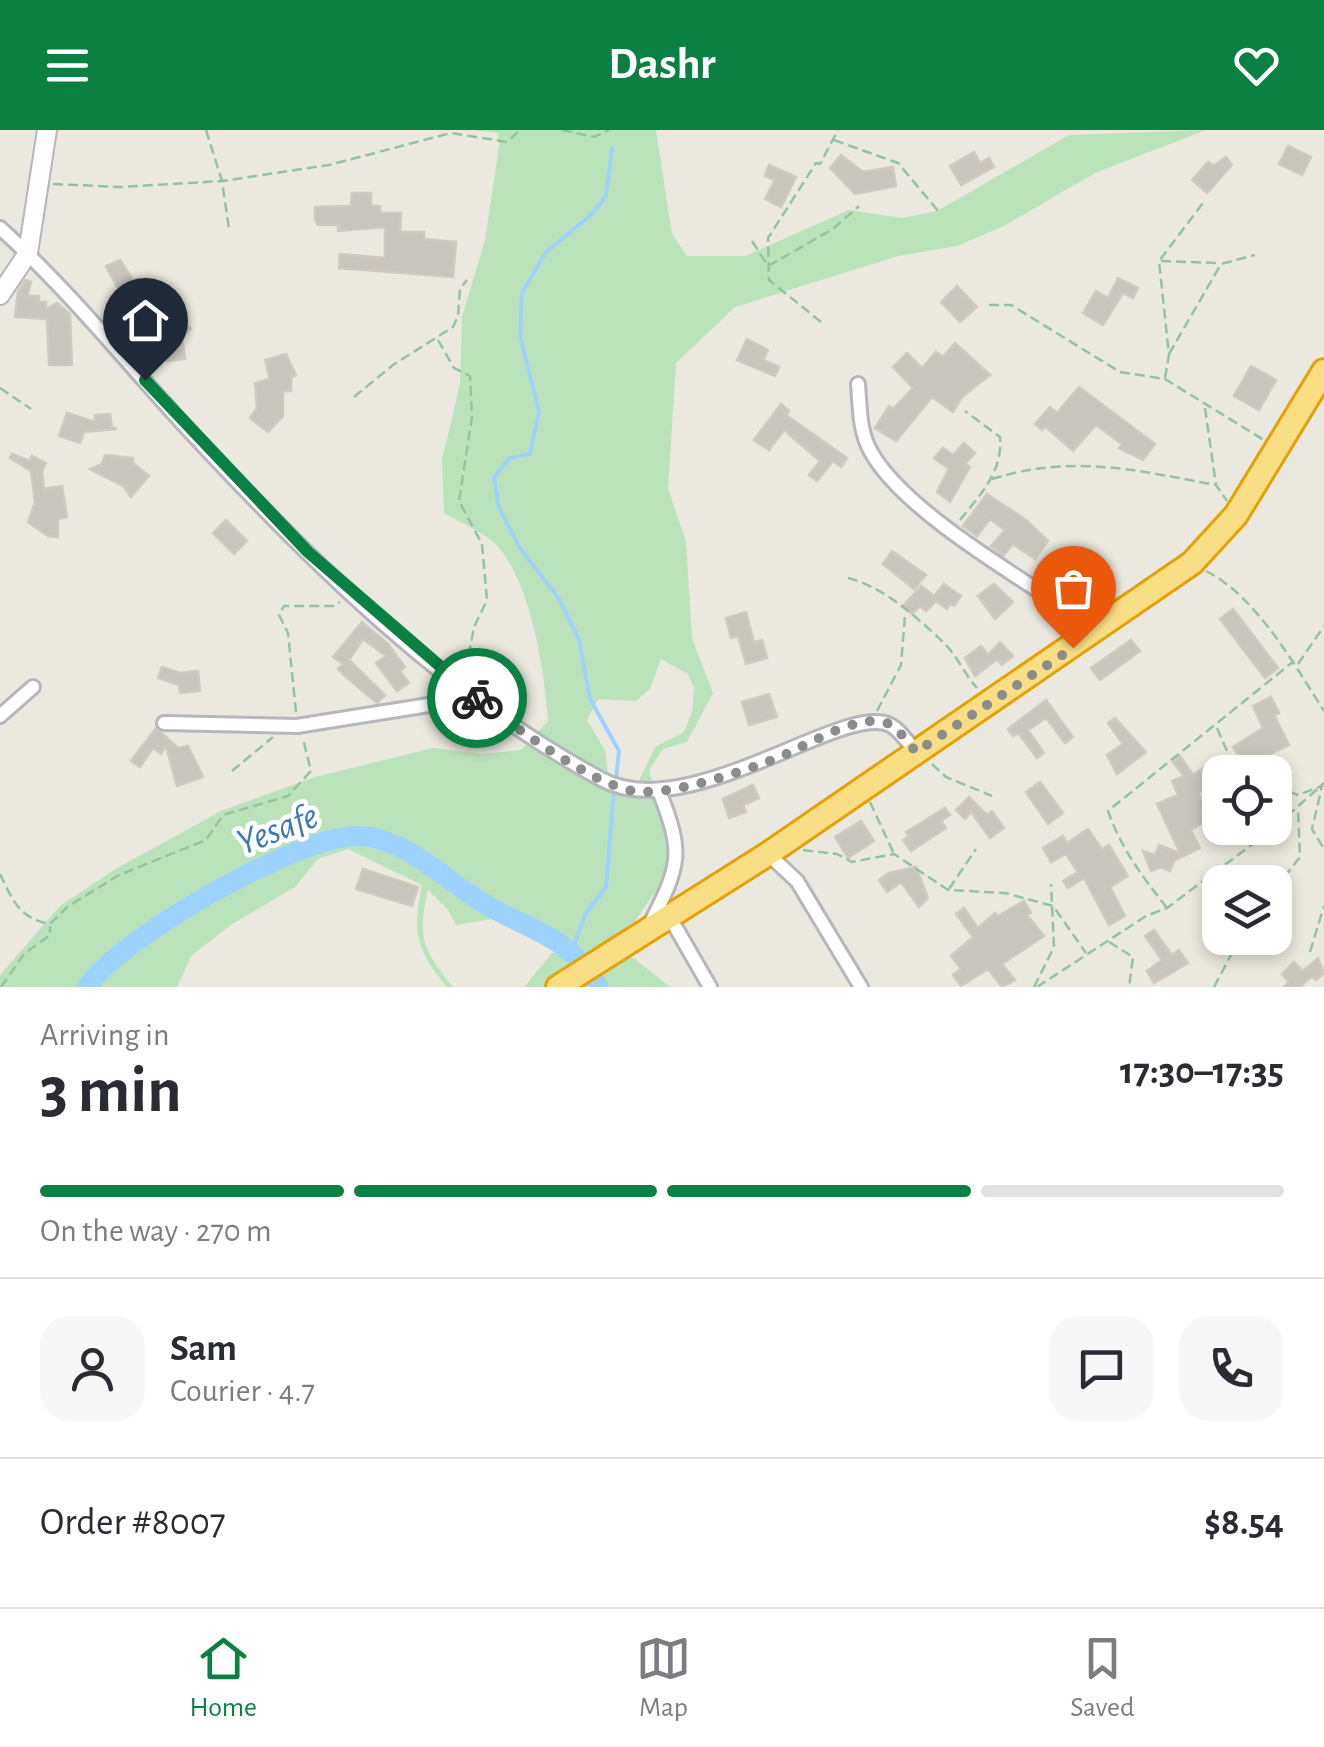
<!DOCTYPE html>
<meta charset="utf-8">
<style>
body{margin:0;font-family:"Alegreya Sans",sans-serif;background:#f7f7f7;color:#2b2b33;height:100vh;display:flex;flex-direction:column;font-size:38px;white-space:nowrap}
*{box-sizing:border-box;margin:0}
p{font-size:32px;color:#7c7c81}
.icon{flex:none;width:55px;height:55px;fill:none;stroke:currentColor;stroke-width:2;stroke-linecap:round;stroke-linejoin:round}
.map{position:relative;height:857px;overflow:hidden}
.sheet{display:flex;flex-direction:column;background:#fff;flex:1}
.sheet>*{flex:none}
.fabs{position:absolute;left:1202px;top:625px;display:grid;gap:20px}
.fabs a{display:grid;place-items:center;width:90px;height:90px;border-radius:20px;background:#fff;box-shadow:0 5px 15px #0003;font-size:50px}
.pin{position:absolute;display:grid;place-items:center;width:85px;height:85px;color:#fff;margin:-102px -42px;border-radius:50% 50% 50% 0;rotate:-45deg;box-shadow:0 0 10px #0007}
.pin .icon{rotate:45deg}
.courier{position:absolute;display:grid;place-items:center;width:100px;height:100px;margin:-50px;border:8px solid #0b8043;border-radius:50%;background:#fff;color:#222;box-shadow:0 2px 12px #0007}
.headline em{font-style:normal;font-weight:700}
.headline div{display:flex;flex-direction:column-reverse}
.headline{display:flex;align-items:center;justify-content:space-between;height:170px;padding:0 40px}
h1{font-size:65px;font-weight:700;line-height:75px}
.bar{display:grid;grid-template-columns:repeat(4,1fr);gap:15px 10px;align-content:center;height:120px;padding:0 40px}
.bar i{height:12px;border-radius:8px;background:#e1e1e2}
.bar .selected{background:#0b8043}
.bar p{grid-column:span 4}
.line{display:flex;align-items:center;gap:25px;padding:0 40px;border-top:2px solid #e1e1e2}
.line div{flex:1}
.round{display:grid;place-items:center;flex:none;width:105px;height:105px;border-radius:30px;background:#f7f7f7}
header{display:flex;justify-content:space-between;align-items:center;height:130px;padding:0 40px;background:#0b8043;color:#fff;font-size:45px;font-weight:700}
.tabs{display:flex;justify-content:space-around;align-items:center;height:140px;border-top:2px solid #e1e1e2;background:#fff;font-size:28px;color:#7c7c81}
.tabs a{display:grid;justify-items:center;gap:5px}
.tabs .selected{color:#0b8043}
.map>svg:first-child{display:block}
.green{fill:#bbe3bb;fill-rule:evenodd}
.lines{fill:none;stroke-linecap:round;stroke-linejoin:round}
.stream{stroke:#9dd2fd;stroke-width:4}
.river{stroke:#9dd2fd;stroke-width:20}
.building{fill:#c8c5be;stroke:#cfcabd;stroke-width:2.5}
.street-casing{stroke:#b5b7bc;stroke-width:18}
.secondary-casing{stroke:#b3b6bc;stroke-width:22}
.highway-casing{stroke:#e5a104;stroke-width:28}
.path{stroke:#94c3a2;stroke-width:2.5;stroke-dasharray:10 5;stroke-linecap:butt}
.street{stroke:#fff;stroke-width:12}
.secondary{stroke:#fff;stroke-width:18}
.highway{stroke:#fade86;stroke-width:22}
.done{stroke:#8b8c8c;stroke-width:10;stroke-dasharray:0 18}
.route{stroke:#0b8043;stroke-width:12}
.labels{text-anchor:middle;stroke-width:9;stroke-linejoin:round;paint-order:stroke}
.water-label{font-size:38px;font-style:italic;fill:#3f78b6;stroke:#fff}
</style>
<header><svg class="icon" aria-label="menu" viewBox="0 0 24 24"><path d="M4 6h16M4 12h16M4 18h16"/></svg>Dashr<svg class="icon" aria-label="heart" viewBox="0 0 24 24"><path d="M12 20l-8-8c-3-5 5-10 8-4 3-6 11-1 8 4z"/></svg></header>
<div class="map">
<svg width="1324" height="857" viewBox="0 0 1324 857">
<rect width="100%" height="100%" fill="#ebe8df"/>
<path class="green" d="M473,0H656L672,104L687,126H745L849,80L902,88L937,81L1069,5L1206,0L1095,43L1004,96L957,116L898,126L735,177L676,233L668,359L686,411L692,508L713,563L687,612L663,619L649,640L668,713L664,749L635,791L631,826L670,857H524L552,823L570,821L531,794L495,780L492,789L456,795L448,780L428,760C417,808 423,820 453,857H447C416,819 412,804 422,755L348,719L318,729L295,757L232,794L191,826L177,857H0V845L60,776L117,738L223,680L315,647L433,618L483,624L521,620L548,591C545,543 530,442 491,410C477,399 459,392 444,383L442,330L460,254L462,187L485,110L499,17L498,3ZM661,529L688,544L694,558L692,582L684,602L655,617L638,653L608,644L605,620L587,590L598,569L636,571L650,559Z"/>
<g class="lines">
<path class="stream" d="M612,18L606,66L591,85L546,122L522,163L520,206L539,281L530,324L510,328L494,347L499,378L520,418L560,470L579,510L590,569L619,621L616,649
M571,822L586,783L606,757L614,659"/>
<path class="river" d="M87,857C120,808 297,706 357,706C407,706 449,755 490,777C537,803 569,807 599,857"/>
</g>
<path class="building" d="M1288,16L1311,27L1302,45L1279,34Z
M974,22L980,33L989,28L994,37L961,55L950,36Z
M841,25L863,42L893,37L896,56L855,64L830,38Z
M1226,27L1232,35L1207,63L1192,50L1208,32L1213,36Z
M769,35L796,47L781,77L765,69L775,50L765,46Z
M352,63H371V76H380V83H401L400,102H424V109L456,112L453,147L339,138L340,124L385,128V97L338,101V95H318L315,89V77L351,76Z
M120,130L139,159L123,168L106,136Z
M1118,148L1138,158L1133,168L1123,163L1103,195L1083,183L1096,161L1108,168Z
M25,150L31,152L27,166H39V172H46V179L57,173L70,184L72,235H49L47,189L15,187L18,161Z
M957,156L977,177L960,192L941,172Z
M124,184L149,213L141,220L128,203L120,208L109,196Z
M185,192L191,199L182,207L185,229L167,231L164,210Z
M747,209L768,220L763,230L779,237L775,246L737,230Z
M955,213L990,245L962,267L953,282L932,267L896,311L875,298L889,276L893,279L913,258L893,237L907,223L922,238L936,222L943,227Z
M286,224L296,245L291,247V261H283V286L268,302L250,288L257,278L255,253L270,249L265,230Z
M1251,236L1276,250L1259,280L1234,266Z
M1079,257L1155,314L1143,330L1119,318L1122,314L1096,295L1073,321L1045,296L1042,300L1035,294L1050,277L1057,283Z
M781,274L789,281L786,285L847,328L841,337L833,331L817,351L809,345L820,331L784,300L769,320L754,310Z
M67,283L95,292V285L110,284L112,297L117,299L84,302L80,313L59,306Z
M964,313L975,323L965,334L970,337L950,372L937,362L949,339L934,328L943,318L953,325Z
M12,324L30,331L32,326L46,333L42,341L44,359L62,356L67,387L58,389V407L48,406L28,392L35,372L31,341L10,328Z
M105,325L133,328V333L149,346L131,367L123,356L90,339L102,334Z
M987,364L1026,390L1048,411L1035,429L1013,414L1003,426L991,416L1005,400L990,389L977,406L963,396Z
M226,390L247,411L234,424L213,403Z
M892,421L926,445L914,459L883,434Z
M944,454L961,466L954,476L950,474L947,479L936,471L926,481L920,476L912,484L903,476L921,456L934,466Z
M994,454L1013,472L995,489L978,466Z
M1233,479L1278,538L1265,548L1220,489Z
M746,482L754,512L762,510L767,528L746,534L738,506L731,508L726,488Z
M362,492L388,514L405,537L400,541L409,553L397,561L376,533L386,526L363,509L349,530L385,565L377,573L344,545L338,539L343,534L333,527Z
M1131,510L1140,521L1100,550L1091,538Z
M1000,512L1013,526L1002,535L997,529L975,546L965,528L981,516L988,525Z
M162,537L180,543L198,541L200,561L180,563L179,555L158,548Z
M769,564L777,587L749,595L742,572Z
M1271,567L1279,583L1274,585L1289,615L1270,624L1280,637L1271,642L1261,632L1248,641L1233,617L1263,598L1253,576Z
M1046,570L1073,607L1065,613L1046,588L1028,600L1044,623L1037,628L1018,603L1013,606L1008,599Z
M1115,588L1146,622L1117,644L1107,625L1123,614L1108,593Z
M156,598L178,618L188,616L203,647L177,656L166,616L161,624L153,618L140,637L131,631Z
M1180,626L1193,645L1214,631L1220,640V651L1198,663L1213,687L1191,700L1200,718L1174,731L1170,741L1161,737L1151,741L1143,721L1155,725L1159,715L1180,723L1157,674L1178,665L1172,651L1184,646L1173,632Z
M1040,652L1063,683L1048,694L1026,662Z
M753,655L759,668L743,675L746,682L729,688L723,669Z
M969,667L987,685L992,681L1004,698L990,708L971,682L965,689L956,680Z
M945,678L950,685L941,691L946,698L911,721L903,710L909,706L906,702Z
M861,691L874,711L848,728L835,707Z
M1088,699L1102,719L1109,715L1128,746L1110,757L1125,786L1109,795L1084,748L1068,758L1063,751L1078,742L1066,724L1051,732L1043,718L1063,706L1067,713Z
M916,737L928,768L919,777L901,752L887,762L879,750L889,743Z
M363,739L418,757L412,776L356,759Z
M1024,771L1031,783L1027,785L1044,806L1002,834L1015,850L1002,857L988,839L961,856L953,845L961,839L951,826L973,807L956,784L964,778L978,798L995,783L998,786Z
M1154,800L1172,825L1179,820L1188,833L1154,853L1147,841L1162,830L1145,806Z
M1318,828L1324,843L1316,850L1312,846L1300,857H1284L1289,852L1282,844L1294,832L1303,841Z"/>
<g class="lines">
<defs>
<path id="street" d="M0,98C71,162 131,238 196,308C314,435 447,566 601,649C687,697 845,571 890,595C899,599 909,614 916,622
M858,254C860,277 859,301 871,322C906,385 1035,456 1097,499
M0,586L33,557
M164,593L297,596L441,573H483
M768,724L797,751L861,857
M668,784L710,857
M650,794C680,735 684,724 659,661"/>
<path id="secondary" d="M0,165L28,123L47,0"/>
<path id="highway" d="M558,857L768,724L1192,433L1236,385L1324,241"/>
</defs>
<use href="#street" class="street-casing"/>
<use href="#secondary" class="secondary-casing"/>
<use href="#highway" class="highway-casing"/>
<path class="path" d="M206,0L222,51L229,99
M562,0L594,7L609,0
M834,10L898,33L939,82
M53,54L121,57L222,51L329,35L451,3L507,12L520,0
M752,111L768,136L833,99L859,76
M1161,131L1218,133
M989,175H1011L1120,242L1165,249L1264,310
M821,192L769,150L768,108L816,33L820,34L838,0
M438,210L454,238L470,246L472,287L459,371L482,414L487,470L474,497L465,545
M1169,224L1221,134L1255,125
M1165,248L1169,225L1159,131L1203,73
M0,258L31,279
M354,267L393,235L453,197L458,186L460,159L467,150
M1205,278L1216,355L1227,371
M992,349C1073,324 1135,340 1216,355
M960,390C980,365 1003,342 1000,307L965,281
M1206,441C1256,466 1294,534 1324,581
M848,448C884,457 918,488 945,514C957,526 965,545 977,558
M1298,534L1324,496
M877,581L901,535L905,485
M296,582L288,503L279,485L284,476H333L340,472
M1217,598L1236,642
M932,634L946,647L992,666
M232,641L273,607
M1275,656L1298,665L1322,656L1312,699L1324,719
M870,672L894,724
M1276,696L1324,653
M803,720L837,724L852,732L894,724L948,760L1005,763L1053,776L1086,823
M0,744C13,771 19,788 50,794L67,777L119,745L206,710L223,685L288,666L311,641L303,609
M949,759L976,719
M1275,759L1300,727L1298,680
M1167,778C1142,746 1122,720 1108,681L1294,531
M1109,812L1133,827L1129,857
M1310,822L1324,776
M1,857L24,824L50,805V796
M1034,857L1054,817L1051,754
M1037,857L1146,786L1167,778L1274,698
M1214,857L1240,808"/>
<use href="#street" class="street"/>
<use href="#secondary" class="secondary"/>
<use href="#highway" class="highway"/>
</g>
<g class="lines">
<path class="done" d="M477,568C511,595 592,654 633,661C668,667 741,642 775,629C802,619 860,580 889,594C899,599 909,614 916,622L1073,518"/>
<path class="route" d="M145,250L308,422L477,568"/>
</g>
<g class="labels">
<g class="water-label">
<text transform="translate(277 698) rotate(-21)" y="13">Yesafe</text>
</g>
</g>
</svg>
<div class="fabs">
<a><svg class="icon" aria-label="locate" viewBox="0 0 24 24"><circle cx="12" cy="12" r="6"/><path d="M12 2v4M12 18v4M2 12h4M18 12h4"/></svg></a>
<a><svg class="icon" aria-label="layers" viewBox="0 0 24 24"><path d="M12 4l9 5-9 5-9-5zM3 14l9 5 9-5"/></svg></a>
</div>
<div class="pin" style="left:1073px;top:518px;background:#ea580c"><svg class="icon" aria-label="bag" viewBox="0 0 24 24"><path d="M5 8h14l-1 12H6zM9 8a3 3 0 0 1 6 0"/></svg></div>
<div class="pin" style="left:145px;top:250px;background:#1f2937"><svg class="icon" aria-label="home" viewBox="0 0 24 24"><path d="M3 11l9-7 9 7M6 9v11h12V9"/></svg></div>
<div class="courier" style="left:477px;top:568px"><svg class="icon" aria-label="bike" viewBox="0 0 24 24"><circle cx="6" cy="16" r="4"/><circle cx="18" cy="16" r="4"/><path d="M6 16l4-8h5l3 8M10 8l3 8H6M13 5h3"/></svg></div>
</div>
<section class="sheet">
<div class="headline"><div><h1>3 min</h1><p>Arriving in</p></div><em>17:30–17:35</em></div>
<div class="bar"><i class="selected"></i><i class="selected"></i><i class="selected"></i><i></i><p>On the way · 270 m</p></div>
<div class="line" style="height:180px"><a class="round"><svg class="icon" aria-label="person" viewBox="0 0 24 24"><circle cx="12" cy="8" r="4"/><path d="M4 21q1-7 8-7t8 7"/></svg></a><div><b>Sam</b><p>Courier · 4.7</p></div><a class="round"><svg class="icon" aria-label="chat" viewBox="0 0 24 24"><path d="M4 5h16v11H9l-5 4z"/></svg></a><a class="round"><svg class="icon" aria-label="phone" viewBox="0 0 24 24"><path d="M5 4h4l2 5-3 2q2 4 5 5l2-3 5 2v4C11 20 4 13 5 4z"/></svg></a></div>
<div class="line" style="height:130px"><div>Order #8007</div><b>$8.54</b></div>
</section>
<nav class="tabs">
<a class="selected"><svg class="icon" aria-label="home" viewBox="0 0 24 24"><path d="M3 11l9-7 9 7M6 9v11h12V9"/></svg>Home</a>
<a><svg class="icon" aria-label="map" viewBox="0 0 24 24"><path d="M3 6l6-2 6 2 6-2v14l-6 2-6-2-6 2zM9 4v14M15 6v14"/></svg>Map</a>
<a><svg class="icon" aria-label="saved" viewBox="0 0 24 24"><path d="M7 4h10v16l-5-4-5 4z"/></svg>Saved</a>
</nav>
